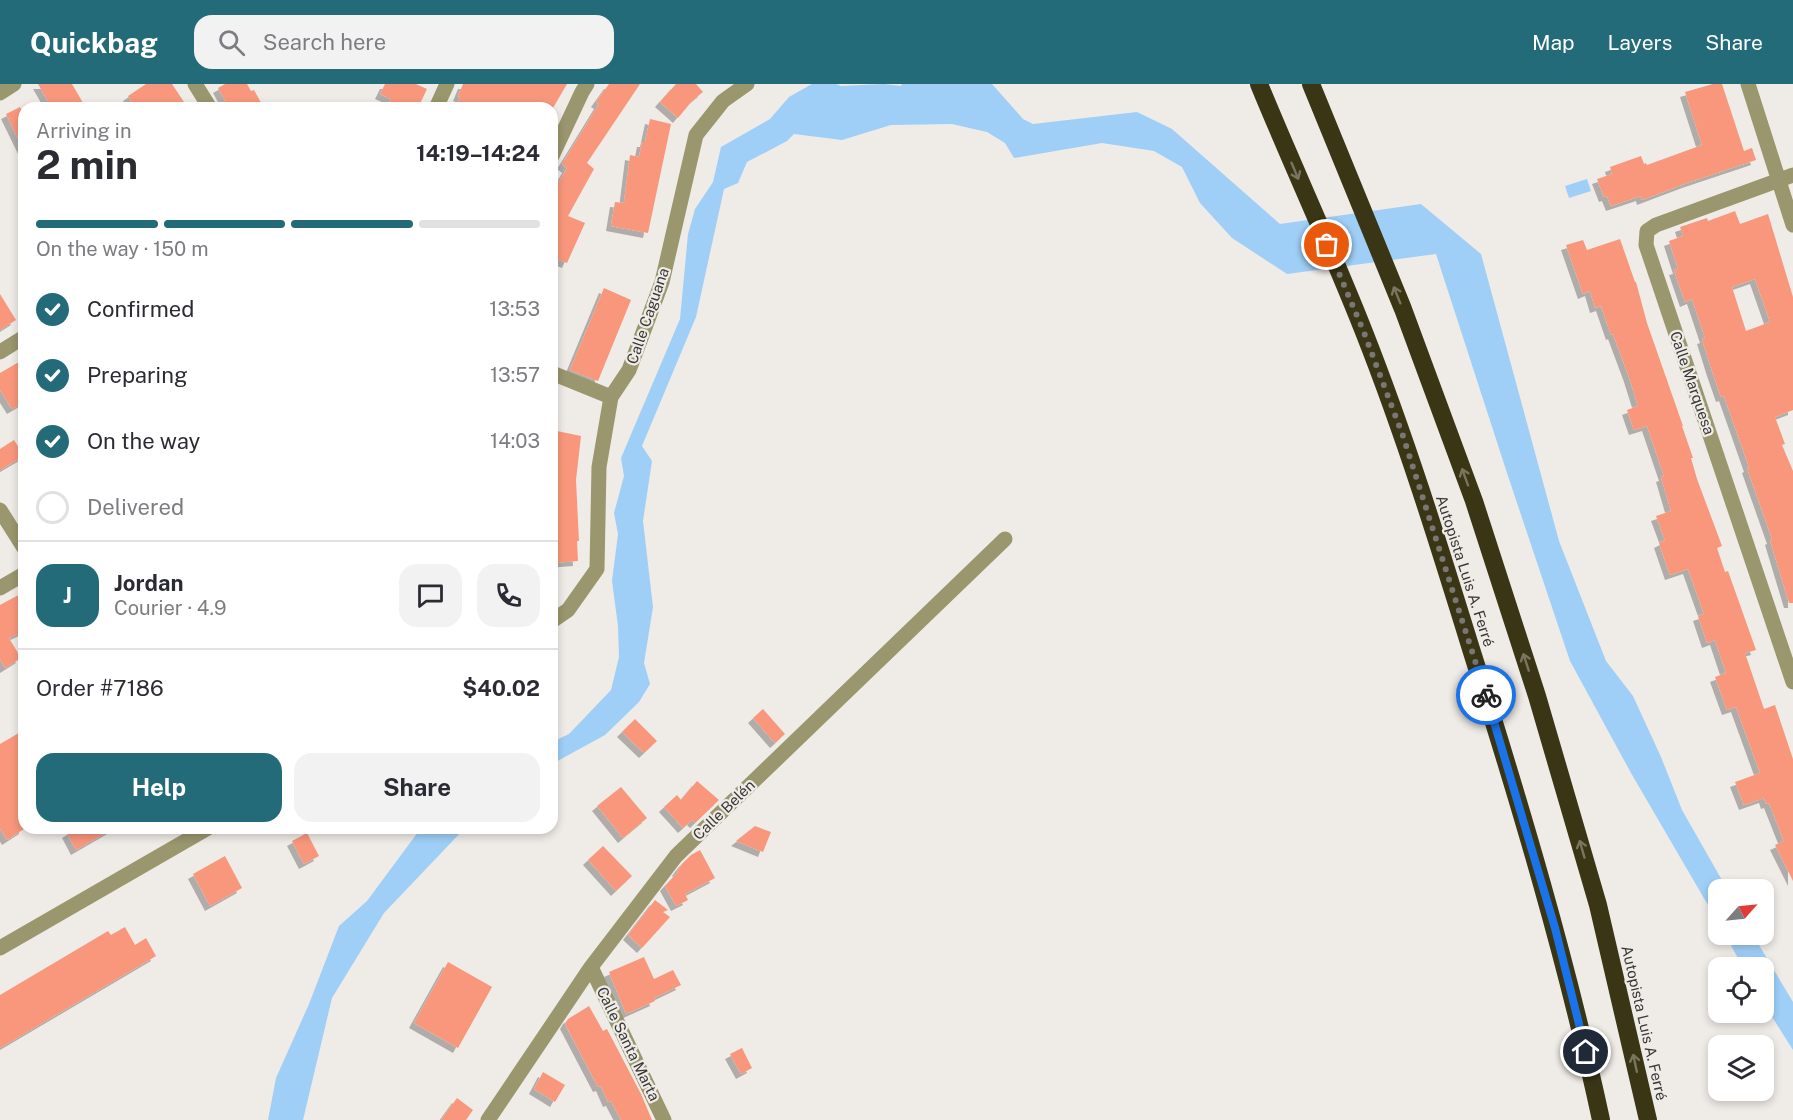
<!DOCTYPE html>
<meta charset="utf-8">
<style>
body{margin:0;font-family:"Public Sans",sans-serif;background:#f2f2f3;color:#2b2b33;height:100vh;display:flex;flex-direction:column;font-size:22px;white-space:nowrap}
*{box-sizing:border-box;margin:0}
p{font-size:20px;color:#7c7c81}
.icon{flex:none;width:33px;height:33px;fill:none;stroke:currentColor;stroke-width:2;stroke-linecap:round;stroke-linejoin:round}
.map{position:relative;flex:1;overflow:hidden}
.details{position:absolute;left:18px;top:18px;width:540px;height:732px;display:flex;flex-direction:column;background:#fff;border-radius:18px;box-shadow:0 3px 9px #0003}
.details>*{flex:none}
.needle{width:39px;rotate:63deg}
.tools{position:absolute;left:1708px;top:795px;display:grid;gap:12px}
.tools a{display:grid;place-items:center;width:66px;height:66px;border-radius:12px;background:#fff;box-shadow:0 3px 9px #0003;font-size:30px}
.pin{position:absolute;display:grid;place-items:center;width:51px;height:51px;color:#fff;margin:-26px;border:3px solid #fff;border-radius:50%;box-shadow:0 2px 6px #0007}
.courier{position:absolute;display:grid;place-items:center;width:60px;height:60px;margin:-30px;border:4px solid #1a73e8;border-radius:50%;background:#fff;color:#222;box-shadow:0 2px 8px #0007}
.head em{font-style:normal;font-weight:700}
.head div{display:flex;flex-direction:column-reverse}
.head{display:flex;align-items:center;justify-content:space-between;height:102px;padding:0 18px}
h1{font-size:39px;font-weight:700;line-height:45px}
.bar{display:grid;grid-template-columns:repeat(4,1fr);gap:9px 6px;align-content:center;height:72px;padding:0 18px}
.bar i{height:8px;border-radius:4px;background:#e1e1e2}
.bar .selected{background:#246b79}
.bar p{grid-column:span 4}
.line{display:flex;align-items:center;gap:15px;padding:0 18px;border-top:2px solid #e1e1e2}
.line div{flex:1}
.round{display:grid;place-items:center;flex:none;width:63px;height:63px;border-radius:18px;background:#f2f2f3}
ol{padding:0 18px;list-style:none}
li{display:flex;align-items:center;gap:18px;height:66px}
li p{margin-inline-start:auto}
li .icon{padding:6px;border-radius:50%;background:#246b79;color:#fff;stroke-width:4}
li:last-child{color:#7c7c81}
li i{width:33px;height:33px;border:3px solid #e1e1e2;border-radius:50%}
.cta{display:flex;gap:12px;margin-top:auto;padding:12px 18px}
.cta a{flex:1;height:69px;border-radius:18px;background:#246b79;color:#fff;font-size:24px;font-weight:700;line-height:69px;text-align:center}
.cta a+a{background:#f2f2f3;color:#2b2b33}
header{display:flex;align-items:center;gap:36px;box-sizing:border-box;height:84px;padding:0 30px;background:#246b79;color:#fff}
header strong{font-size:28px}
nav{display:flex;gap:33px;margin-inline-start:auto;font-size:21px}
.search{width:420px;height:54px;background:#f2f2f3;display:flex;align-items:center;gap:15px;box-sizing:border-box;padding:0 21px;border-radius:18px;color:#7c7c81;font-size:22px}
.map>svg:first-child{display:block}
.water{fill:#9fcff7}
.building{fill:#f9977b;fill-rule:evenodd;filter:url(#shadow)}
.lines{fill:none;stroke-linecap:round;stroke-linejoin:round}
.minor{stroke:#9a966e;stroke-width:15}
.highway{stroke:#3a3615;stroke-width:18}
.oneway{stroke:#79755e}
.done{stroke:#797774;stroke-width:6;stroke-dasharray:0 10.8}
.route{stroke:#1a73e8;stroke-width:8}
.labels{text-anchor:middle;stroke-width:4.5;stroke-linejoin:round;paint-order:stroke}
.street-label{font-size:15px;fill:#393836;stroke:#efebe7}
</style>
<header>
<strong>Quickbag</strong>
<div class="search"><svg class="icon" aria-label="search" viewBox="0 0 24 24"><circle cx="10" cy="10" r="6"/><path d="M15 15l6 6"/></svg>Search here</div>
<nav><a>Map</a><a>Layers</a><a>Share</a></nav>
</header>
<div class="map">
<svg width="1793" height="1036" viewBox="0 0 1793 1036">
<defs>
<filter id="shadow"><feDropShadow dx="-5" dy="5" stdDeviation="0" flood-color="#0004"/></filter>
</defs>
<rect width="100%" height="100%" fill="#efebe7"/>
<path class="water" d="M812,0H836L841,2L884,0L901,2L902,0H992L1023,35L1033,40L1137,28L1172,45L1280,140L1421,120L1481,170L1559,457L1606,577L1633,612L1661,673L1682,726L1727,805L1719,806V840L1631,689L1570,577L1507,389L1436,170L1287,190L1232,154L1200,119L1182,83L1154,67L1102,59L1014,74L1005,59L987,48L952,40L891,41L842,56L794,50L787,57L747,78L738,99L724,105L696,233L642,362L652,377L643,437L653,523L644,579L650,600L639,618L605,651L552,680V658L569,650L611,606L619,573L618,542L612,497L618,450L614,429L624,392L621,374L680,235L688,150L695,125L713,98L721,63L770,35L789,13Z
M1587,95L1591,107L1569,114L1565,102Z
M421,744H465L384,829L332,914L303,1036H268L276,994L309,920L339,842L367,817Z
M1725,851H1753L1793,918V966L1764,920V884L1743,883Z"/>
<path class="building" d="M38,0H72L86,24H52Z
M146,0H172L188,24H135L128,12Z
M225,0H247L251,7L254,6L264,24H229L218,4Z
M385,0H416L427,5L418,24H386L391,15L380,10Z
M463,0H567L553,24H456L460,13L458,12Z
M609,0H640L587,79L594,85L568,132L585,139L567,179L552,173V110L567,84L562,80L599,20L596,18Z
M676,0H696L703,8L692,17L678,34L660,18Z
M1713,0H1722L1744,67L1752,64L1756,76L1687,99L1642,116L1641,112L1611,122L1607,112L1604,113L1597,95L1612,90L1610,83L1641,72L1644,80L1646,79L1647,81L1702,61L1685,8Z
M20,23L24,31V67L6,30Z
M650,35L671,40L648,149L611,142L615,118L624,119L630,71L639,73L642,58H645Z
M1735,127L1740,140L1768,130L1793,213V326L1775,333L1785,360L1782,361L1793,387V519H1789L1770,456L1772,455L1747,384L1749,383L1724,312L1721,313L1712,287L1702,255L1705,254L1692,215L1685,218L1674,186L1678,185L1669,157L1683,152L1680,143L1707,134L1708,137ZM1755,195L1770,238L1746,247L1732,203Z
M1620,155L1635,198H1636L1647,239L1683,342H1682L1693,374H1691L1697,395L1722,462L1717,464L1725,488L1728,487L1756,566L1745,569L1764,625L1775,621L1793,675V797L1775,761L1784,757L1769,719L1766,720L1764,714L1744,721L1735,698L1760,689L1736,623L1727,626L1715,593L1726,589L1715,556L1707,559L1698,532L1704,530L1688,485L1670,491L1659,459L1665,456L1656,432L1671,427L1661,393L1664,392L1647,342L1634,346L1627,326L1638,322L1629,293L1613,250L1611,251L1601,222L1595,224L1590,207L1583,210L1566,161L1583,156L1587,166Z
M604,204L631,216L598,297L570,286Z
M0,210L16,236L0,246Z
M24,275V318L12,325L0,306V289Z
M552,346L581,352L576,396L579,457H577L578,477L552,479Z
M14,356L24,372L0,386V365Z
M24,508V547L9,554L21,574L5,584L0,575V521Z
M763,625L785,650L775,659L753,634Z
M635,635L657,657L644,669L622,648Z
M24,646V745L7,756L0,744V660Z
M697,697L719,716L695,739L692,736L683,744L664,723L677,711L681,716Z
M621,703L647,734L623,754L597,722Z
M755,742L771,748L763,768L736,757Z
M75,744H114L76,766L67,749Z
M307,749L319,772L304,780L292,757Z
M603,762L632,792L616,807L588,776Z
M700,766L715,794L685,810L688,816L676,822L665,802L678,788L677,787L683,779L691,771Z
M225,772L242,804L210,822L193,790Z
M655,816L668,826L663,828L670,833L642,864L628,851Z
M125,843L135,861L146,854L156,872L0,964V911L108,847L111,851Z
M644,873L654,895L673,886L681,901L654,914L655,917L626,930L609,888Z
M448,878L492,903L458,964L414,939Z
M589,922L603,947L607,945L641,1010L652,1036H621L611,1017L608,1018L601,1002L598,1003L565,940L568,935Z
M742,964L752,984L741,990L730,970Z
M543,988L565,1001L555,1018L534,1005Z
M457,1014L473,1026L466,1036H441Z"/>
<g class="lines">
<path class="minor" d="M195,0L210,24
M1748,0L1793,141
M0,9L14,0
M436,24L447,0
M552,72L582,8L587,0
M1793,91L1656,141L1647,147L1646,161L1793,598
M0,268L24,253
M552,289L611,313
M0,426L24,464
M0,504L24,490
M552,537L568,526L597,485L599,383L611,313L629,286L662,198L696,51L723,17L747,0
M0,864L208,744
M591,883L664,1036
M488,1036L591,883L676,772L1005,455"/>
<path class="highway" d="M1259,0C1293,83 1331,164 1364,248C1405,352 1438,458 1471,565C1520,720 1567,877 1601,1036
M1311,0L1403,225L1474,417L1537,612L1598,821L1648,1036"/>
</g>
<defs><path id="oneway-shaft" d="M-6 0H5M1.5-3L5.5 0L1.5 3" fill="none" stroke-width="1.6" stroke-linecap="round" stroke-linejoin="round" transform="scale(1.5)"/></defs>
<g class="oneway">
<use href="#oneway-shaft" transform="translate(1295 87) rotate(67)"/>
<use href="#oneway-shaft" transform="translate(1397 211) rotate(-112)"/>
<use href="#oneway-shaft" transform="translate(1465 393) rotate(-110)"/>
<use href="#oneway-shaft" transform="translate(1526 578) rotate(-108)"/>
<use href="#oneway-shaft" transform="translate(1582 765) rotate(-106)"/>
<use href="#oneway-shaft" transform="translate(1635 979) rotate(-102)"/>
</g>
<g class="lines">
<path class="done" d="M1327,161L1363,246L1403,352L1486,611"/>
<path class="route" d="M1486,611L1555,844L1586,968"/>
</g>
<g class="labels">
<g class="street-label">
<text transform="translate(648 232) rotate(-71)" y="5">Calle Caguana</text>
<text transform="translate(1692 299) rotate(71)" y="5">Calle Marquesa</text>
<text transform="translate(1465 487) rotate(72)" y="5">Autopista Luis A. Ferré</text>
<text transform="translate(724 726) rotate(-44)" y="5">Calle Belén</text>
<text transform="translate(1644 939) rotate(77)" y="5">Autopista Luis A. Ferré</text>
<text transform="translate(628 960) rotate(64)" y="5">Calle Santa Marta</text>
</g>
</g>
</svg>
<div class="tools">
<a><svg class="needle" viewBox="-14 -14 28 28"><path d="M0-13l5 13h-10z" fill="#e53935"/><path d="M0 13l5-13h-10z" fill="#7c7c81"/></svg></a>
<a><svg class="icon" aria-label="locate" viewBox="0 0 24 24"><circle cx="12" cy="12" r="6"/><path d="M12 2v4M12 18v4M2 12h4M18 12h4"/></svg></a>
<a><svg class="icon" aria-label="layers" viewBox="0 0 24 24"><path d="M12 4l9 5-9 5-9-5zM3 14l9 5 9-5"/></svg></a>
</div>
<div class="pin" style="left:1327px;top:161px;background:#ea580c"><svg class="icon" aria-label="bag" viewBox="0 0 24 24"><path d="M5 8h14l-1 12H6zM9 8a3 3 0 0 1 6 0"/></svg></div>
<div class="pin" style="left:1586px;top:968px;background:#1f2937"><svg class="icon" aria-label="home" viewBox="0 0 24 24"><path d="M3 11l9-7 9 7M6 9v11h12V9"/></svg></div>
<div class="courier" style="left:1486px;top:611px"><svg class="icon" aria-label="bike" viewBox="0 0 24 24"><circle cx="6" cy="16" r="4"/><circle cx="18" cy="16" r="4"/><path d="M6 16l4-8h5l3 8M10 8l3 8H6M13 5h3"/></svg></div>
<section class="details">
<div class="head"><div><h1>2 min</h1><p>Arriving in</p></div><em>14:19–14:24</em></div>
<div class="bar"><i class="selected"></i><i class="selected"></i><i class="selected"></i><i></i><p>On the way · 150 m</p></div>
<ol>
<li><svg class="icon" aria-label="check" viewBox="0 0 24 24"><path d="M5 12l5 5 9-10"/></svg>Confirmed<p>13:53</p></li>
<li><svg class="icon" aria-label="check" viewBox="0 0 24 24"><path d="M5 12l5 5 9-10"/></svg>Preparing<p>13:57</p></li>
<li><svg class="icon" aria-label="check" viewBox="0 0 24 24"><path d="M5 12l5 5 9-10"/></svg>On the way<p>14:03</p></li>
<li><i></i>Delivered</li>
</ol>
<div class="line" style="height:108px"><b class="round" style="background:#246b79;color:#fff">J</b><div><b>Jordan</b><p>Courier · 4.9</p></div><a class="round"><svg class="icon" aria-label="chat" viewBox="0 0 24 24"><path d="M4 5h16v11H9l-5 4z"/></svg></a><a class="round"><svg class="icon" aria-label="phone" viewBox="0 0 24 24"><path d="M5 4h4l2 5-3 2q2 4 5 5l2-3 5 2v4C11 20 4 13 5 4z"/></svg></a></div>
<div class="line" style="height:78px"><div>Order #7186</div><b>$40.02</b></div>
<div class="cta"><a>Help</a><a>Share</a></div>
</section>
</div>
